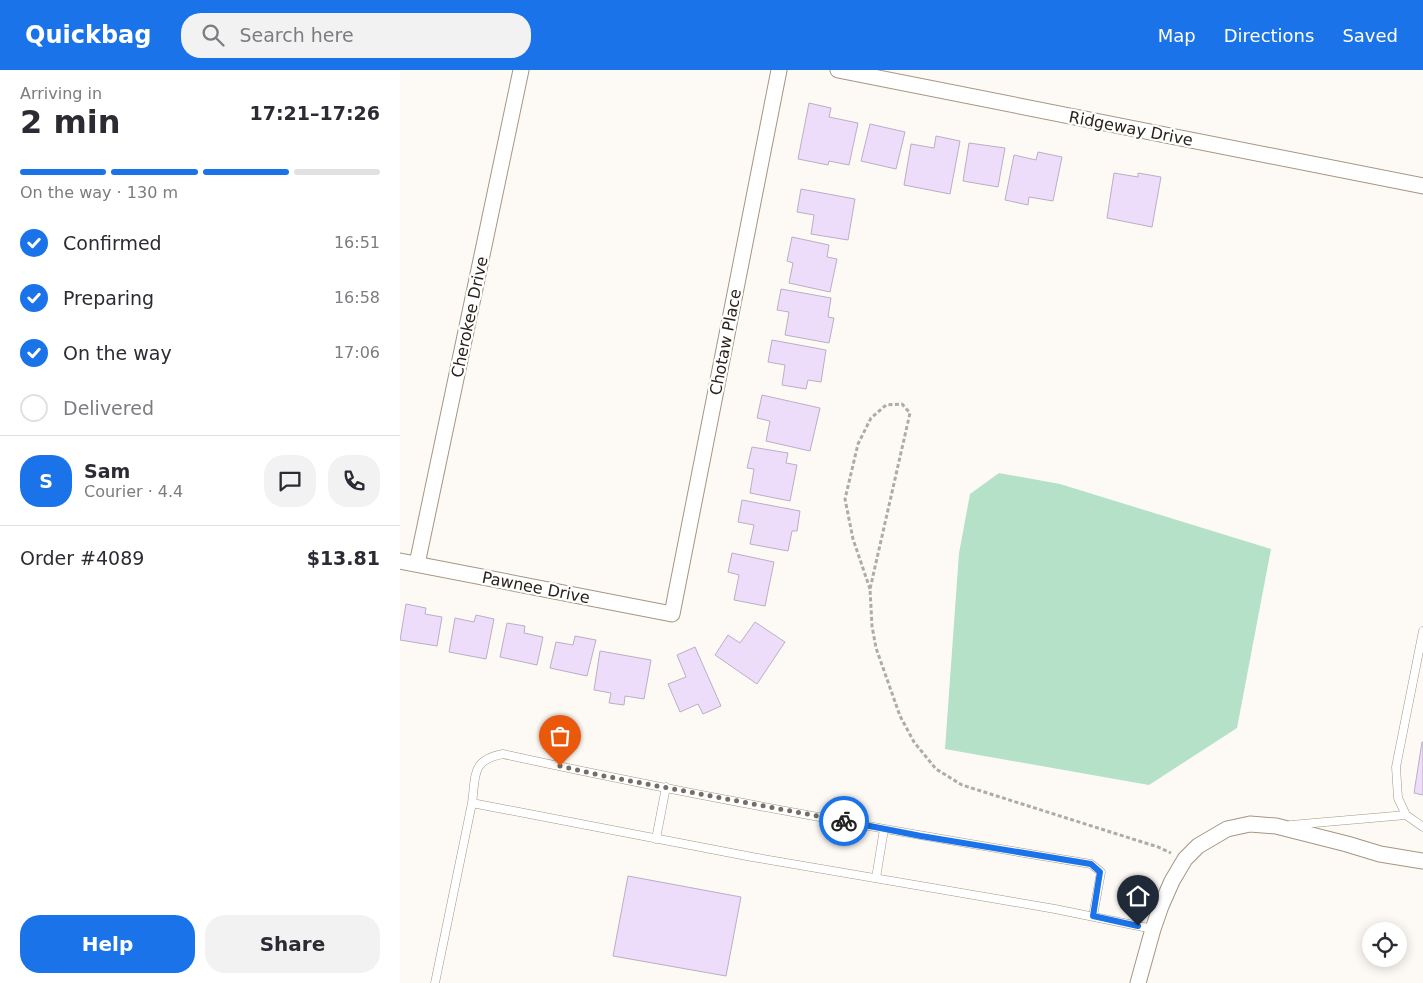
<!DOCTYPE html>
<meta charset="utf-8">
<style>
body{margin:0;font-family:"DejaVu Sans",sans-serif;background:#f2f2f3;color:#2b2b33;height:100vh;display:flex;flex-direction:column;font-size:19px;white-space:nowrap}
*{box-sizing:border-box;margin:0}
p{font-size:16px;color:#7c7c81}
.icon{flex:none;width:28px;height:28px;fill:none;stroke:currentColor;stroke-width:2;stroke-linecap:round;stroke-linejoin:round}
.map{position:relative;flex:1;overflow:hidden}
.drawer{display:flex;flex-direction:column;background:#fff;width:400px}
.drawer>*{flex:none}
.fabs{position:absolute;left:962px;top:852px;display:grid;gap:10px}
.fabs a{display:grid;place-items:center;width:45px;height:45px;border-radius:50%;background:#fff;box-shadow:0 2px 12px #0003;font-size:25px}
.pin{position:absolute;display:grid;place-items:center;width:42px;height:42px;color:#fff;margin:-51px -21px;border-radius:50% 50% 50% 0;rotate:-45deg;box-shadow:0 0 5px #0007}
.pin .icon{rotate:45deg}
.courier{position:absolute;display:grid;place-items:center;width:50px;height:50px;margin:-25px;border:4px solid #1a73e8;border-radius:50%;background:#fff;color:#222;box-shadow:0 1px 6px #0007}
.headline em{font-style:normal;font-weight:700}
.headline div{display:flex;flex-direction:column-reverse}
.headline{display:flex;align-items:center;justify-content:space-between;height:85px;padding:0 20px}
h1{font-size:32px;font-weight:700;line-height:38px}
.bar{display:grid;grid-template-columns:repeat(4,1fr);gap:8px 5px;align-content:center;height:60px;padding:0 20px}
.bar i{height:6px;border-radius:4px;background:#e1e1e2}
.bar .active{background:#1a73e8}
.bar p{grid-column:span 4}
.line{display:flex;align-items:center;gap:12px;padding:0 20px;border-top:1px solid #e1e1e2}
.line div{flex:1}
.round{display:grid;place-items:center;flex:none;width:52px;height:52px;border-radius:20px;background:#f2f2f3}
ol{padding:0 20px;list-style:none}
li{display:flex;align-items:center;gap:15px;height:55px}
li p{margin-inline-start:auto}
li .icon{padding:5px;border-radius:50%;background:#1a73e8;color:#fff;stroke-width:4}
li:last-child{color:#7c7c81}
li i{width:28px;height:28px;border:2px solid #e1e1e2;border-radius:50%}
.primary-button{display:flex;gap:10px;margin-top:auto;padding:10px 20px}
.primary-button a{flex:1;height:58px;border-radius:20px;background:#1a73e8;color:#fff;font-size:20px;font-weight:700;line-height:58px;text-align:center}
.primary-button a+a{background:#f2f2f3;color:#2b2b33}
header{display:flex;align-items:center;gap:30px;box-sizing:border-box;height:70px;padding:0 25px;background:#1a73e8;color:#fff}
header strong{font-size:24px}
nav{display:flex;gap:28px;margin-inline-start:auto;font-size:18px}
.search{width:350px;height:45px;background:#f2f2f3;display:flex;align-items:center;gap:12px;box-sizing:border-box;padding:0 18px;border-radius:20px;color:#7c7c81;font-size:19px}
main{display:flex;flex:1;min-height:0}
.map>svg:first-child{display:block}
.green{fill:#b5e1c9}
.building{fill:#eddcfa;stroke:#bbafc4}
.lines{fill:none;stroke-linecap:round;stroke-linejoin:round}
.service-casing{stroke:#a49682;stroke-width:9}
.minor-casing{stroke:#a49682;stroke-width:17}
.path{stroke:#afaba5;stroke-width:3;stroke-dasharray:4 2.5;stroke-linecap:butt}
.service{stroke:#fff;stroke-width:8}
.minor{stroke:#fff;stroke-width:15}
.done{stroke:#736e67;stroke-width:5;stroke-dasharray:0 9}
.route{stroke:#1a73e8;stroke-width:6}
.labels{text-anchor:middle;stroke-width:4.5;stroke-linejoin:round;paint-order:stroke}
.street-label{font-size:16px;fill:#29231b;stroke:#fff}
</style>
<header>
<strong>Quickbag</strong>
<div class="search"><svg class="icon" aria-label="search" viewBox="0 0 24 24"><circle cx="10" cy="10" r="6"/><path d="M15 15l6 6"/></svg>Search here</div>
<nav><a>Map</a><a>Directions</a><a>Saved</a></nav>
</header>
<main>
<section class="drawer">
<div class="headline"><div><h1>2 min</h1><p>Arriving in</p></div><em>17:21–17:26</em></div>
<div class="bar"><i class="active"></i><i class="active"></i><i class="active"></i><i></i><p>On the way · 130 m</p></div>
<ol>
<li><svg class="icon" aria-label="check" viewBox="0 0 24 24"><path d="M5 12l5 5 9-10"/></svg>Confirmed<p>16:51</p></li>
<li><svg class="icon" aria-label="check" viewBox="0 0 24 24"><path d="M5 12l5 5 9-10"/></svg>Preparing<p>16:58</p></li>
<li><svg class="icon" aria-label="check" viewBox="0 0 24 24"><path d="M5 12l5 5 9-10"/></svg>On the way<p>17:06</p></li>
<li><i></i>Delivered</li>
</ol>
<div class="line" style="height:90px"><b class="round" style="background:#1a73e8;color:#fff">S</b><div><b>Sam</b><p>Courier · 4.4</p></div><a class="round"><svg class="icon" aria-label="chat" viewBox="0 0 24 24"><path d="M4 5h16v11H9l-5 4z"/></svg></a><a class="round"><svg class="icon" aria-label="phone" viewBox="0 0 24 24"><path d="M5 4h4l2 5-3 2q2 4 5 5l2-3 5 2v4C11 20 4 13 5 4z"/></svg></a></div>
<div class="line" style="height:65px"><div>Order #4089</div><b>$13.81</b></div>
<div class="primary-button"><a>Help</a><a>Share</a></div>
</section>
<div class="map">
<svg width="1023" height="913" viewBox="0 0 1023 913">
<rect width="100%" height="100%" fill="#fdfaf5"/>
<path class="green" d="M599,403L660,414L871,479L837,658L749,715L545,679L559,483L570,424Z"/>
<path class="building" d="M409,33L431,38L429,47L458,53L449,95L429,91L428,95L398,89Z
M470,54L505,62L496,99L461,91Z
M536,66L560,71L550,124L504,115L511,74L534,78Z
M569,73L605,78L598,117L563,111Z
M638,82L662,87L653,131L629,127L628,135L605,130L614,85L636,90Z
M714,103L738,107V103L761,107L752,157L707,148Z
M401,119L455,129L448,170L411,164L414,145L397,142Z
M392,167L429,175L427,187L437,189L430,222L389,213L393,193L387,191Z
M381,219L431,228L428,247L434,248L429,273L385,265L389,242L377,240Z
M372,270L426,280L421,312L408,310L406,319L382,315L385,295L368,292Z
M362,325L420,338L410,381L366,371L370,351L357,348Z
M352,377L388,383L386,393L397,395L390,431L350,423L354,399L347,398Z
M342,430L400,441L397,461H392L388,481L350,474L354,455L338,452Z
M332,483L374,492L365,536L334,530L339,505L328,502Z
M6,534L26,538L25,544L42,547L37,576L0,570Z
M76,545L94,549L86,589L49,582L55,548L74,552Z
M355,552L385,572L357,614L315,585L328,565L340,573Z
M107,553L125,556L124,563L143,567L137,595L100,587Z
M175,566L196,570L187,606L150,598L156,572L173,575Z
M295,577L321,636L303,644L298,634L280,642L268,614L286,607L277,585Z
M200,581L251,590L244,629L225,626L224,635L209,633L211,623L194,620Z
M1022,672H1023V725L1014,723Z
M228,806L341,827L326,906L213,886Z"/>
<g class="lines">
<defs>
<path id="service" d="M1023,561L996,697L998,728L1006,745L1023,757
M72,733C76,705 71,690 103,684C298,727 495,762 691,794L701,802L693,846
M891,755L1006,745
M256,769L266,717
M476,808L484,759
M35,913L72,733L352,787L655,839L753,859"/>
<path id="minor" d="M438,0L1023,116
M0,491L272,544L379,0
M17,494L121,0
M738,913L753,859L761,836L772,811L785,789L798,776L827,759L850,754L876,756L947,774L980,784L1023,791"/>
</defs>
<use href="#service" class="service-casing"/>
<use href="#minor" class="minor-casing"/>
<path class="path" d="M470,519L453,469L445,429L458,374L471,348L486,335L502,334L510,343L470,519L472,556L476,578L500,646L514,672L536,699L562,715L758,777L771,783"/>
<use href="#service" class="service"/>
<use href="#minor" class="minor"/>
</g>
<g class="lines">
<path class="done" d="M160,696L199,705L444,751"/>
<path class="route" d="M444,751L521,766L691,794L700,802L693,846L738,856"/>
</g>
<g class="labels">
<g class="street-label">
<text transform="translate(731 58) rotate(11)" y="6">Ridgeway Drive</text>
<text transform="translate(69 247) rotate(-78)" y="6">Cherokee Drive</text>
<text transform="translate(325 272) rotate(-79)" y="6">Chotaw Place</text>
<text transform="translate(136 517) rotate(11)" y="6">Pawnee Drive</text>
</g>
</g>
</svg>
<div class="fabs">
<a><svg class="icon" aria-label="locate" viewBox="0 0 24 24"><circle cx="12" cy="12" r="6"/><path d="M12 2v4M12 18v4M2 12h4M18 12h4"/></svg></a>
</div>
<div class="pin" style="left:160px;top:696px;background:#ea580c"><svg class="icon" aria-label="bag" viewBox="0 0 24 24"><path d="M5 8h14l-1 12H6zM9 8a3 3 0 0 1 6 0"/></svg></div>
<div class="pin" style="left:738px;top:856px;background:#1f2937"><svg class="icon" aria-label="home" viewBox="0 0 24 24"><path d="M3 11l9-7 9 7M6 9v11h12V9"/></svg></div>
<div class="courier" style="left:444px;top:751px"><svg class="icon" aria-label="bike" viewBox="0 0 24 24"><circle cx="6" cy="16" r="4"/><circle cx="18" cy="16" r="4"/><path d="M6 16l4-8h5l3 8M10 8l3 8H6M13 5h3"/></svg></div>
</div>
</main>
